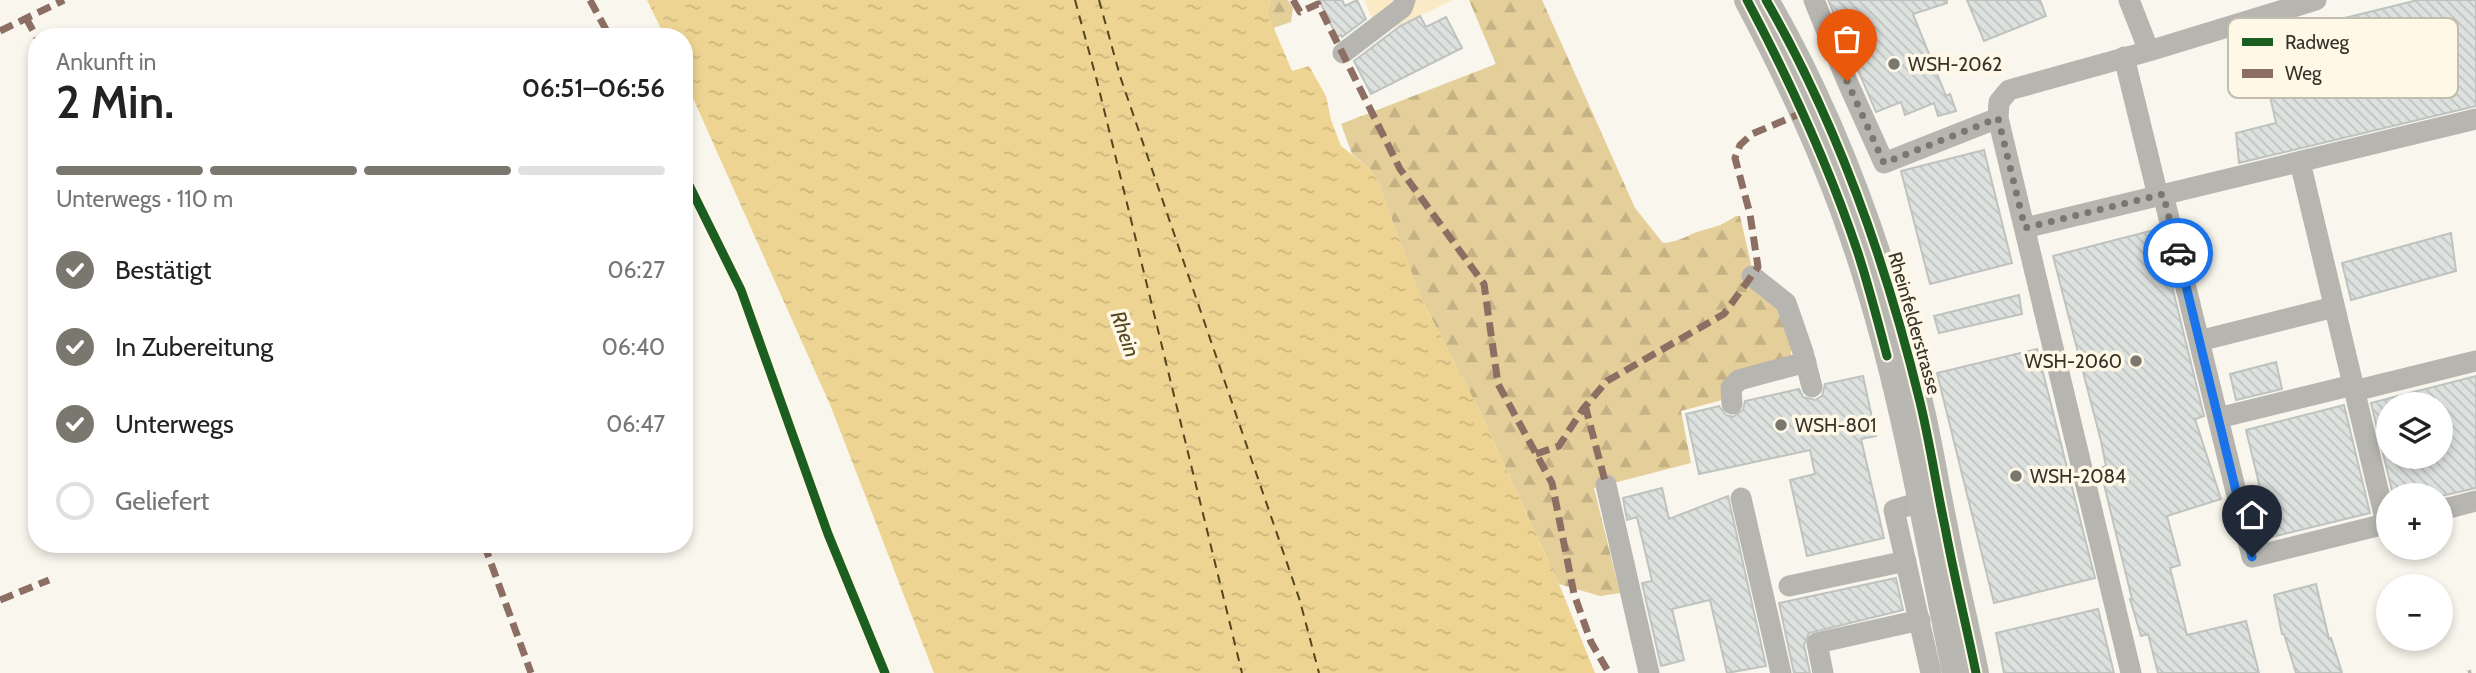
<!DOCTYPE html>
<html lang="de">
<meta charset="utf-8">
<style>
body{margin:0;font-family:Cabin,sans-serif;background:#f2f2f2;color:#222;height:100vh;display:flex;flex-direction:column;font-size:26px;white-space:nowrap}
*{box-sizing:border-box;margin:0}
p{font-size:23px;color:#767676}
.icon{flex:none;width:38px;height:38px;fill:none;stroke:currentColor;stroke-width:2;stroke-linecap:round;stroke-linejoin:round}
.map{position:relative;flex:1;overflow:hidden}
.sheet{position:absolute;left:28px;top:28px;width:665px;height:525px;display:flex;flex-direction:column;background:#fff;border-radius:28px;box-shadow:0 4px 10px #0003}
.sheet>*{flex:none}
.buttons{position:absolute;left:2376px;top:392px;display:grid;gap:14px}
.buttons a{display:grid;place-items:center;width:77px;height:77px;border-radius:50%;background:#fff;box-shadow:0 4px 10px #0003;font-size:35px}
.pin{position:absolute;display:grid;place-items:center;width:60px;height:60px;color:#fff;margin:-72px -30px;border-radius:50% 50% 50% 0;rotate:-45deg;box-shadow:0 0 7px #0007}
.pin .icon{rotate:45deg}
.courier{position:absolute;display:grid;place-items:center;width:70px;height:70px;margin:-35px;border:5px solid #1a73e8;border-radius:50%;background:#fff;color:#222;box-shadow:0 2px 9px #0007}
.overview em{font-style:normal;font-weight:600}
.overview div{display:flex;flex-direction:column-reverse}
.overview{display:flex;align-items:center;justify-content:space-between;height:119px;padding:0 28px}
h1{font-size:46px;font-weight:600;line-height:52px}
.bar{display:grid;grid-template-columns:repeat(4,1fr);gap:10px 7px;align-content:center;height:84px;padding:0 28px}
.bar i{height:9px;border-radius:5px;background:#e0e0e0}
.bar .active{background:#7a776e}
.bar p{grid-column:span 4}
ol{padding:0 28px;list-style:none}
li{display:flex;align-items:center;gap:21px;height:77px}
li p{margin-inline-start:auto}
li .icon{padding:7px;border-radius:50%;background:#7a776e;color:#fff;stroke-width:4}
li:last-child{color:#767676}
li i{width:38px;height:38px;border:4px solid #e0e0e0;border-radius:50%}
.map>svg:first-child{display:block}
.grass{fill:#faeac5}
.forest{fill:url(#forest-firs)}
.water{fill:url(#water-ripples)}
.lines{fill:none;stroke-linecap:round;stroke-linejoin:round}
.ferry{stroke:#54451f;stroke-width:2;stroke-dasharray:9 7;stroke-linecap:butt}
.building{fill:url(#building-back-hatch);stroke:#bfc3c0;stroke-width:2;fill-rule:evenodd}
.minor{stroke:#b7b5b0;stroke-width:21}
.major{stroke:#b9b7b1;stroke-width:26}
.rail{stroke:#b8b5b1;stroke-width:5;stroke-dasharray:3.5 7;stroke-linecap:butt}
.quiet{stroke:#8d6e63;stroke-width:7;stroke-dasharray:14 7;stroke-linecap:butt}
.cycleway-casing{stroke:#fff8e7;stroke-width:13}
.cycleway{stroke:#1b5e20;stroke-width:9}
.done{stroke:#7a776e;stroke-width:7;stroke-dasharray:0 12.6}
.route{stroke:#1a73e8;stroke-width:9}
.poi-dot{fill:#7a776e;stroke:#fff8e7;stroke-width:2.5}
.labels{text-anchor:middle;stroke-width:7;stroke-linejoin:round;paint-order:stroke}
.poi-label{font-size:19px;fill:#35322a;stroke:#fff8e7;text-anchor:start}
.street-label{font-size:19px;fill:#35322a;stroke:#fff8e7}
.water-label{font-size:21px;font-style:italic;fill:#54451f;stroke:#fff8e7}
.key{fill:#fff8e7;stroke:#c2bdae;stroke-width:2}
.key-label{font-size:19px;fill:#35322a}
</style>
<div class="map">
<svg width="2476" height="673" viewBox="0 0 2476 673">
<defs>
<pattern id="forest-firs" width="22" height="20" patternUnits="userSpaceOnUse" patternTransform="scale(1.75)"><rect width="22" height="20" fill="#e4ce99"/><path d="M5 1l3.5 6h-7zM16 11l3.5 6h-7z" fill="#c4b184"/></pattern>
<pattern id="water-ripples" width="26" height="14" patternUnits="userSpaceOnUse" patternTransform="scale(1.75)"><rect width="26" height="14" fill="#eed492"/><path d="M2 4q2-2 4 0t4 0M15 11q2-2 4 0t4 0" fill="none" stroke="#cdb67e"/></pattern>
<pattern id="building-back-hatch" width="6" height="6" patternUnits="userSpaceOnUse" patternTransform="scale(1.75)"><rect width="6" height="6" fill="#dee2df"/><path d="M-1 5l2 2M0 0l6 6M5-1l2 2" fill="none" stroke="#bfc2c0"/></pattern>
</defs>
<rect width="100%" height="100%" fill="#f9f6ed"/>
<path class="grass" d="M1364,0H1454L1379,34Z"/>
<path class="forest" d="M1271,0H1288L1293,8L1291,22L1273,28L1267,12Z
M1469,0H1542L1635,208L1663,243C1677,242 1685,237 1697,232C1713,227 1722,226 1736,216H1740L1751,264L1745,277L1777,302L1791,348V359L1726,399L1681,411L1691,463L1594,488L1620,593L1600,596L1559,584L1480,412L1421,298L1378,182L1370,169L1352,154L1341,124L1496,64Z"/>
<path class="water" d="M647,0H1271L1267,12L1292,71L1309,66L1326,96L1331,120L1341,146L1370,169L1378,182L1422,300L1480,412L1559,584L1595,673H934L831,407L684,78V37H665Z"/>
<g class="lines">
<path class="ferry" d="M1075,0L1097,81L1242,673
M1099,0L1120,76L1300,601L1319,673"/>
</g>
<path class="building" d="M1319,0H1342L1345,6L1357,0L1366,19L1342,37L1341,35L1337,37Z
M1828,0H1947V3L1913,14L1946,96L1950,94L1956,111L1938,116L1934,103L1905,115L1901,102L1876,112Z
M1967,0H2040L2046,16L1984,41Z
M2418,0H2476V106L2239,163L2236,133L2276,123L2268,87L2275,85L2263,38Z
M1420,16L1426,27L1446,17L1462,48L1371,94L1354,61L1400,26Z
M1984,150L2012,263L1930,284L1901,171Z
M2158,229L2204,416L2195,419L2221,499L2167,516L2180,565L2170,568L2187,635L2246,621L2259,673H2158L2148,634L2141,636L2130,599H2132L2100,468L2106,466L2101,441L2053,256Z
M2451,233L2456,271L2351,300L2342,263Z
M2019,295L2022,314L1939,333L1934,316Z
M2037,349L2095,578L1994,603L1937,373Z
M2276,362L2282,389L2236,400L2230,374Z
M1863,376L1876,436L1861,439L1884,538L1807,556L1790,480L1815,474L1810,450L1699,474L1686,414L1719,406L1726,415L1733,417L1743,410L1745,401L1799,389L1803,397L1815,400L1822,396L1825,384Z
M2476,376V488L2441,496L2393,495L2371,403ZM2389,404H2441V457H2389Z
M2344,405L2370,513L2272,537L2246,430Z
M1662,488L1669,519L1728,496L1766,666L1727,673L1710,600L1672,609L1684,660L1661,666L1642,583L1652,581L1637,517L1627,520L1623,498Z
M1896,578L1903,610L1809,633L1804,645L1810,673H1794L1779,603Z
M2316,584L2329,639L2331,638L2342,673H2296L2284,634H2282L2274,595Z
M2098,609L2114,673H2004L1996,633Z"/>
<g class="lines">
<path class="minor" d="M1814,0L1847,81L1884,163L1998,118
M2129,0L2149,51
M1343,53L1402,8L1405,0
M2124,57L2158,196
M2300,162L2386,523
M2163,194L2252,557L2389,523
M2025,228L2476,119
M1752,276L1786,303L1803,352L1812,387
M2199,341L2334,307
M2354,391L2476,361
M1732,404L1731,388L1739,380L1806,362
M2218,418L2353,385
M1606,485L1649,673
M1741,498L1781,673
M2441,510L2476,501
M1789,586L1906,561
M1823,673L1817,643L1920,620
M1931,673L1894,510L1933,498
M2131,673L1998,118L1999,102L2009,90L2149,51L2316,0"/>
<path class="major" d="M1747,0C1790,81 1829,165 1858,253C1903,389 1926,533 1955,673
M1766,0C1838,125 1886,262 1920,402C1930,443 1936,485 1945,527C1954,576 1966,624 1976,673"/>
<path class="rail" d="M2468,673L2476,671"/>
<path class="quiet" d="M590,0L610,37
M1293,0L1300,12L1318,4L1400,169L1484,284L1498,384L1552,483L1574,594L1591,642L1609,673
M26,18L37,38
M0,31L64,0
M1585,405L1606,485
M1536,454L1559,446L1583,409L1607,381L1724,314L1758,267L1750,214L1735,158L1740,145L1752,134L1804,112
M484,544L531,673
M0,600L49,580"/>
<defs>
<path id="cycleway" d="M1747,0C1790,81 1829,166 1858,253C1869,287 1878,322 1887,356
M1766,0C1838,125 1886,262 1920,402C1930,443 1936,485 1945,527C1954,576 1966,624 1976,673
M684,175L741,290L828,534L885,673"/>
</defs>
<use href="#cycleway" class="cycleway-casing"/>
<use href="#cycleway" class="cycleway"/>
</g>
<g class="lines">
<path class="done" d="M1847,81L1884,163L1998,118L2025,228L2163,194L2178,253"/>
<path class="route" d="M2178,253L2252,557"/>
</g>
<g class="poi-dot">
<circle cx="1894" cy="64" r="7"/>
<circle cx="2136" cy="361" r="7"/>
<circle cx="1781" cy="425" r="7"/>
<circle cx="2016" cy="476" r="7"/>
</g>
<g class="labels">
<g class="poi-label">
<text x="1908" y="71">WSH-2062</text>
<text x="2122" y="368" text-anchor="end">WSH-2060</text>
<text x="1795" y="432">WSH-801</text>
<text x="2030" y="483">WSH-2084</text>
</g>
<g class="street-label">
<text transform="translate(1915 323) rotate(74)" y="7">Rheinfelderstrasse</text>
</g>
<g class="water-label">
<text transform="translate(1125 334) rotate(70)" y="7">Rhein</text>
</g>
</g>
<rect x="2228" y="18" width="230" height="80" rx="10" class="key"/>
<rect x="2242" y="38" width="31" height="8" fill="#1b5e20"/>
<rect x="2242" y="69" width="31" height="9" fill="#8d6e63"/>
<g class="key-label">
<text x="2285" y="49">Radweg</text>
<text x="2285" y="80">Weg</text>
</g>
</svg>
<div class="buttons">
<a><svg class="icon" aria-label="layers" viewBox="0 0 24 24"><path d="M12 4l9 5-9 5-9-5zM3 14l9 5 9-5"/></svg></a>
<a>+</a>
<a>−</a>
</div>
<div class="pin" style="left:1847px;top:81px;background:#ea580c"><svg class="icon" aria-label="bag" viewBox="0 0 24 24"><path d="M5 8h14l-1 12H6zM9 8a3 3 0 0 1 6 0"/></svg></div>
<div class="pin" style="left:2252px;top:557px;background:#1f2937"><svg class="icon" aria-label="home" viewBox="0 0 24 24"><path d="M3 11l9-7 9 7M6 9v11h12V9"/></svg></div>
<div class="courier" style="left:2178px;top:253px"><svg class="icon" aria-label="car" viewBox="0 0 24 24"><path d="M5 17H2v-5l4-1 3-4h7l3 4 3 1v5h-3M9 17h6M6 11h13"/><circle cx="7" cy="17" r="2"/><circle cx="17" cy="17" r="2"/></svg></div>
<section class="sheet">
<div class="overview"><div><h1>2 Min.</h1><p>Ankunft in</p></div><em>06:51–06:56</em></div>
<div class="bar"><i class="active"></i><i class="active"></i><i class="active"></i><i></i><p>Unterwegs · 110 m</p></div>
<ol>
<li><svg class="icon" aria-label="check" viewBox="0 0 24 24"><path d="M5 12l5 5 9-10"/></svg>Bestätigt<p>06:27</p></li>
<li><svg class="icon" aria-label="check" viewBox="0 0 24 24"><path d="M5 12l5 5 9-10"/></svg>In Zubereitung<p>06:40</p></li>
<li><svg class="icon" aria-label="check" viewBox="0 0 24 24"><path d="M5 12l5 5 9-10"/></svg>Unterwegs<p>06:47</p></li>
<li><i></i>Geliefert</li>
</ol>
</section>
</div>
